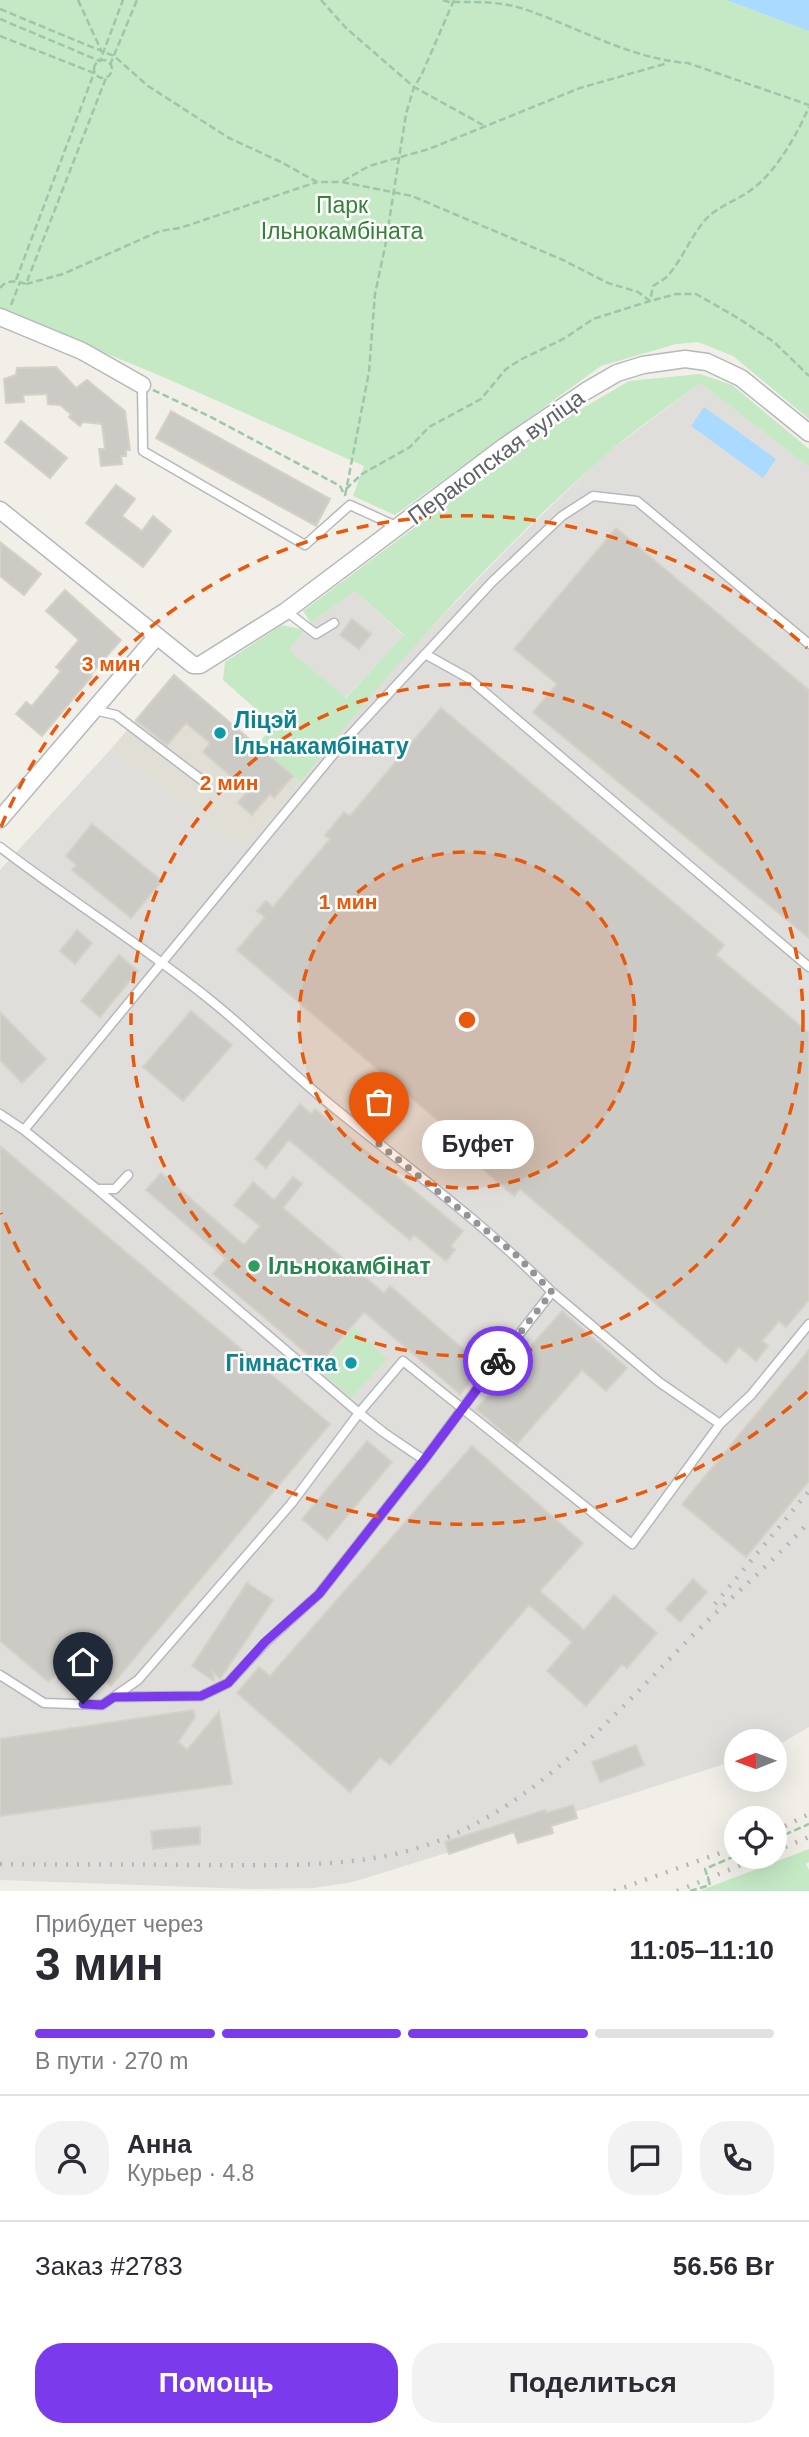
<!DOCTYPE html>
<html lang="ru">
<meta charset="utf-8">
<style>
body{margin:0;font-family:Arial,sans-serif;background:#f2f2f3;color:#2b2b33;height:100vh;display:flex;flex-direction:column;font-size:26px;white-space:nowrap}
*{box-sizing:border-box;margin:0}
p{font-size:23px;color:#7c7c81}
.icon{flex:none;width:38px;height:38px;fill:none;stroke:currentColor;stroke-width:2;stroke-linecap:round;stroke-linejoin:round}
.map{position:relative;height:1891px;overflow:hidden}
.drawer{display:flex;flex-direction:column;background:#fff;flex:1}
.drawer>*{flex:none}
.needle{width:46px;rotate:269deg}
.tools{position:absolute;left:724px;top:1729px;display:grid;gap:14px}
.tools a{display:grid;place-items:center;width:63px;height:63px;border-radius:50%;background:#fff;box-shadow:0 7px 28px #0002;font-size:35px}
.pin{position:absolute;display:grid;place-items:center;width:60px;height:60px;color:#fff;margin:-72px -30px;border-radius:50% 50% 50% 0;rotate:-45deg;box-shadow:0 0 7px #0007}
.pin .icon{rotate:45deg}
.courier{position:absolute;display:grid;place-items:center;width:70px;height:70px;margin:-35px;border:5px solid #7c3aed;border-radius:50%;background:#fff;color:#222;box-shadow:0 2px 9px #0007}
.bubble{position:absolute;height:49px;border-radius:24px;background:#fff;box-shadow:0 7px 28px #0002;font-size:23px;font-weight:800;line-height:49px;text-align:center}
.summary em{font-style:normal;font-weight:800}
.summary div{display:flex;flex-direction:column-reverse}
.summary{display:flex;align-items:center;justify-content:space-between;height:119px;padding:0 35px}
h1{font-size:46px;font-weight:800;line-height:52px}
.bar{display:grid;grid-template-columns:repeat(4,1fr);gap:10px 7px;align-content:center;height:84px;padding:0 35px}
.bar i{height:9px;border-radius:5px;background:#e1e1e2}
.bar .active{background:#7c3aed}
.bar p{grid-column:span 4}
.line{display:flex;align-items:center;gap:18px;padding:0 35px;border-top:2px solid #e1e1e2}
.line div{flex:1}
.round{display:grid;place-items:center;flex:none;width:74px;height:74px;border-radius:28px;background:#f2f2f3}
.action{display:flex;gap:14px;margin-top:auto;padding:14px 35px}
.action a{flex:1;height:80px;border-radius:28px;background:#7c3aed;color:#fff;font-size:28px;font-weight:800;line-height:80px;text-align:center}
.action a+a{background:#f2f2f3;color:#2b2b33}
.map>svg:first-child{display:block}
.industrial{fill:#e0deda}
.education{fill:#e1ded6}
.green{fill:#c5e8c5}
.water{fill:#aadaff}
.building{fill:#cccac5;stroke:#d6d1c6;stroke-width:2}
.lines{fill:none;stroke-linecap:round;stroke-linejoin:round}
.lane-casing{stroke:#b5b8bc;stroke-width:11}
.street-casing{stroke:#b5b8bc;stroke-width:19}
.path{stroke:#9cc7a9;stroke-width:2.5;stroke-dasharray:7 3.5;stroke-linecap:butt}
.lane{stroke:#fff;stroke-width:8}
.street{stroke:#fff;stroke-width:16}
.rail{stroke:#b6b7b8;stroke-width:4.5;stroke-dasharray:2 9;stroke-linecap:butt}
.done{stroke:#929495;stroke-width:7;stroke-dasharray:0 12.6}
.route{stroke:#7c3aed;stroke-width:9}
.ring{fill:none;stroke:#e8590c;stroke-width:3.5;stroke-dasharray:12 9}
.culture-dot{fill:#0f9aa8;stroke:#fff;stroke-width:2.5}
.leisure-dot{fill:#2e9e5b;stroke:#fff;stroke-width:2.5}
.labels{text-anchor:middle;stroke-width:5;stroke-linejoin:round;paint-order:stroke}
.park-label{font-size:23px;fill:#348238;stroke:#fff}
.street-label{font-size:23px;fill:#5f6368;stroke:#fff}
.culture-label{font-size:23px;font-weight:bold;fill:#0d838f;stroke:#fff;text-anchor:start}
.leisure-label{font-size:23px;font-weight:bold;fill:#27864d;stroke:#fff;text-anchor:start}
.centre{fill:#e8590c;stroke:#fff;stroke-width:3.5}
.ring-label{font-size:21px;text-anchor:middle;font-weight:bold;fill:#e8590c;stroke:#fff;stroke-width:5;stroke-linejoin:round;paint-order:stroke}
</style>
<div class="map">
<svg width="809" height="1891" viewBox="0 0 809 1891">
<rect width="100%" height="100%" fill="#f1efe8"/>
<path class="industrial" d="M700,383L809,467V1727L775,1747V1741H737V1760L575,1812L577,1818L563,1822L561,1816L549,1819L553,1833L518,1843L514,1832L353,1882L313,1888L250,1889L0,1880V870L111,749L237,846L250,844L356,712L418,641L512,544L603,456Z
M355,591L404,636L345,698L289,650L311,623Z"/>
<path class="education" d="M174,675L300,782L250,844L237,846L111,749Z"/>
<path class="green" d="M0,0H726L809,31V419L733,356L698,342L676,344L601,366L395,515L353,496L364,466L161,376L0,310Z
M700,374L732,385L809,449V467L700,383C667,408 632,431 602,458C491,556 392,667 300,782L257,745L274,725L223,680L225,662L282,625L305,630L289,650L346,698L404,635L355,591L311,623L303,611L541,433L629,381Z
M354,1327L387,1359L351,1398L319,1369Z
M809,1849V1862L806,1864L809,1870V1891H699Z"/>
<path class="water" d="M726,0H809V31L806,30Z
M704,407L776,459L763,478L691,426Z"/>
<path class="building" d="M56,367L76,388L87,380L125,411L130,450H126V456H121L122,464L101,466L99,449H105L102,424L83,422L80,426L69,417L71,414L60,405L48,404L47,394L23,395L24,402L6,403L4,379L16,375L17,368Z
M171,411L330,499L316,526L156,438Z
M21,421L67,458L50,478L5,442Z
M116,485L135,499L122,516L142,531L153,516L171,531L143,567L86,523Z
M616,528L809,690V938L533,712L557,684L514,649Z
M0,542L41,574L24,595L0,576Z
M65,590L121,640L90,675L92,676L42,736L16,714L26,702L32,706L61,671L56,667L79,640L46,611Z
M352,619L371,634L359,649L340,635Z
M174,675L293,776L274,798L270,794L252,815L238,803L248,791L203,752L210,743L186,723L167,745L136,720Z
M441,708L724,945L716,955L809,1033V1300L786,1327L779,1321L762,1341L768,1346L756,1361L739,1347L726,1363L520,1189L514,1196L436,1129L441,1123L237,950L265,917L257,911L266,901L273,907L330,839L325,835L344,812L350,816Z
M92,824L162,881L131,918L72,870L76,865L66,856Z
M77,930L92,943L75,964L60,951Z
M119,955L138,971L100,1017L81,1001Z
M191,1011L232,1045L183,1101L143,1067Z
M0,1012L46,1059L22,1083L0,1060Z
M300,1104L311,1114L315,1109L463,1231L451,1246L455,1250L446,1261L414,1235L410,1240L289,1140L266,1168L255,1159Z
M0,1146L330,1424L111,1686L73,1653L49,1682L0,1641Z
M161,1173L244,1245L260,1226L234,1205L253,1182L274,1200L293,1177L302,1184L283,1208L384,1293L390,1286L483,1366L460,1394L364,1312L319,1364L213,1274L226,1259L146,1190Z
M562,1311L627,1368L606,1391L582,1370L517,1444L476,1409Z
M809,1350V1481L746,1557L682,1504Z
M367,1441L392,1462L327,1540L302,1519Z
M472,1446L583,1543L540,1591L584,1630L614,1595L657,1633L627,1668L622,1664L586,1706L547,1671L572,1642L529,1605L390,1765L380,1757L350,1792L237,1693L259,1667L270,1676Z
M693,1579L707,1592L680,1622L666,1609Z
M247,1583L273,1600L220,1679L213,1672L214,1681L192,1666Z
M193,1710L195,1717L178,1742L187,1750L219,1712L232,1784L0,1816V1739Z
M636,1745L644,1765L600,1782L592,1762Z
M573,1805L577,1818L551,1826L553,1833L518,1843L514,1832L449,1854L445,1842L545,1810L546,1813Z
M200,1827V1844L153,1849L151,1831Z"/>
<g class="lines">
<defs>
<path id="lane" d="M142,385L143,451L305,545L350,505L398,527
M286,611L316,634L334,623
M425,654L468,678L809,967
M94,710L116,715L203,781
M0,847C70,901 146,947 214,1003C257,1038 295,1077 338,1111C411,1170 486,1225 552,1292L485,1378L424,1460L383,1432L359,1413L291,1504L138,1680L102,1705L44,1703L0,1675
M0,1114L24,1130L97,1189H115L128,1175
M24,1130L341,745L492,582L562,516L593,496L637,501L809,644
M97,1189L359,1413L403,1361L632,1544L720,1424
M552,1292L659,1382L720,1424L751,1395L809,1324
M115,1697L201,1696L228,1683L266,1642L319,1594L424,1460"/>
<path id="street" d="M0,317L82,351L142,385
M0,510L193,665H200L286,611L505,446L586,391L617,373L643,365L685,359L707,362L741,378L809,433
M0,819L157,636"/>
</defs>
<use href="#lane" class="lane-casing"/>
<use href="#street" class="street-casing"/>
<path class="path" d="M78,0L101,50
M321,0L346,28L414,87L406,114L385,247L375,294L369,372L345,496
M443,0L449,2C475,2 500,1 524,9C578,27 630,59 688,63L809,105
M454,0L421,76L414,87L483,125
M0,9L94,48L114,56L148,86L229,138L281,162L317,182H342L412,196L563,260L608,283L638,292L650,301L676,294H696L738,318L774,342L809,376
M0,19L100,61L123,0
M0,36L94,73L16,280
M94 69a9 9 0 1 1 18 0a9 9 0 1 1-18 0Z
M110,65L137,0
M343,181L369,166L429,149L580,88L668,63
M26,284L63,274L160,231L180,228L317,182
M0,288C7,279 17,281 26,284L106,78
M11,305L20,282
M153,390L209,416L340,486L345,496
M346,489L362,474L410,447L429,427L481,399L506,369L520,360L565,338L593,319L650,301L653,286C659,282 666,279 670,273C684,256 691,236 706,219C718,206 736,201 751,190C777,171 796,136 809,107
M775,1839L809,1824
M690,1891L710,1885L705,1869L737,1855"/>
<use href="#lane" class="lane"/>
<use href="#street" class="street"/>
<path class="rail" d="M715,1604L809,1491
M775,1831L809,1814
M775,1851L809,1837
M0,1864C64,1865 127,1864 191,1865C258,1865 326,1868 391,1855C518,1828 605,1724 691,1637C731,1597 771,1564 809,1522
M614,1891L737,1847
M677,1891L761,1857"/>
</g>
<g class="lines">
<path class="done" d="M379,1144L514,1253L552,1292L498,1361"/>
<path class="route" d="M83,1704L102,1705L114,1697L201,1696L228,1683L265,1642L319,1594L424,1460L498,1361"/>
</g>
<circle cx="467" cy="1020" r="168" fill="#e8590c" fill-opacity=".12"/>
<g class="ring">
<circle cx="467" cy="1020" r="168"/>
<circle cx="467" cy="1020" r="336"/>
<path d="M807 1392A504 504 0 0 1 1 1213M1 827A504 504 0 0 1 807 648"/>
</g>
<g class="culture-dot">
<circle cx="220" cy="733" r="7"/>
<circle cx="351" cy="1363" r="7"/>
</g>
<circle class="leisure-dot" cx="254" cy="1266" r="7"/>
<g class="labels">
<g class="park-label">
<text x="342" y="213">Парк<tspan x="342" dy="26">Ільнокамбіната</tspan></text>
</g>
<g class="street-label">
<text transform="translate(496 457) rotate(-36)" y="8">Перакопская вуліца</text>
</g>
<g class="culture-label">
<text x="234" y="728">Ліцэй<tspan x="234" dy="26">Ільнакамбінату</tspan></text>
<text x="337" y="1371" text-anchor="end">Гімнастка</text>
</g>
<g class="leisure-label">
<text x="268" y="1274">Ільнокамбінат</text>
</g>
</g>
<circle cx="467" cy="1020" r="10" class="centre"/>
<g class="ring-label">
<text x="111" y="671">3 мин</text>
<text x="229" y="790">2 мин</text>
<text x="348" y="909">1 мин</text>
</g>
</svg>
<div class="tools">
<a><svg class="needle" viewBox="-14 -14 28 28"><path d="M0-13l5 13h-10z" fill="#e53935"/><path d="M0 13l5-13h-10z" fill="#7c7c81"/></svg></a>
<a><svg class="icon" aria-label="locate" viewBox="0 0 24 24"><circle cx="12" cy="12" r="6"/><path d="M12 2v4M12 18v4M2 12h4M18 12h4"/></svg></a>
</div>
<div class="pin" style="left:379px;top:1144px;background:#ea580c"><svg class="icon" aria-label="bag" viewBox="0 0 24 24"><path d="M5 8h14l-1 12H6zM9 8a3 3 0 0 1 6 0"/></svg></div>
<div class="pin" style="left:83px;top:1704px;background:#1f2937"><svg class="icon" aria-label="home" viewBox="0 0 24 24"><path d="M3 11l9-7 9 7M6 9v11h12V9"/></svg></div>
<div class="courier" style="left:498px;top:1361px"><svg class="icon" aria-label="bike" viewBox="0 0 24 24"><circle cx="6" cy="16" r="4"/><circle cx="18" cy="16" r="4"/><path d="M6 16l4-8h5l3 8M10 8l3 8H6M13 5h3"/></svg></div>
<div class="bubble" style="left:422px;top:1120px;width:112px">Буфет</div>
</div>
<section class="drawer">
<div class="summary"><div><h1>3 мин</h1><p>Прибудет через</p></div><em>11:05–11:10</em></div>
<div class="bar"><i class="active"></i><i class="active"></i><i class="active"></i><i></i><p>В пути · 270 m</p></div>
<div class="line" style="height:126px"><a class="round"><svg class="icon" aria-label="person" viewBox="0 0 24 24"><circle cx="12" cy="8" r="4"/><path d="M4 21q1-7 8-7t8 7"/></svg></a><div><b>Анна</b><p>Курьер · 4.8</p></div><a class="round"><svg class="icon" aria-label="chat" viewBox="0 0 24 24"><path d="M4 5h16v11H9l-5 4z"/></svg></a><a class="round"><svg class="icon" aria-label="phone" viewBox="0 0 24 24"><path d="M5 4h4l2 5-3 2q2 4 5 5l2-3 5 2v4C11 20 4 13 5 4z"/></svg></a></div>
<div class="line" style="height:91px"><div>Заказ #2783</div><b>56.56 Br</b></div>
<div class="action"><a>Помощь</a><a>Поделиться</a></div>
</section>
